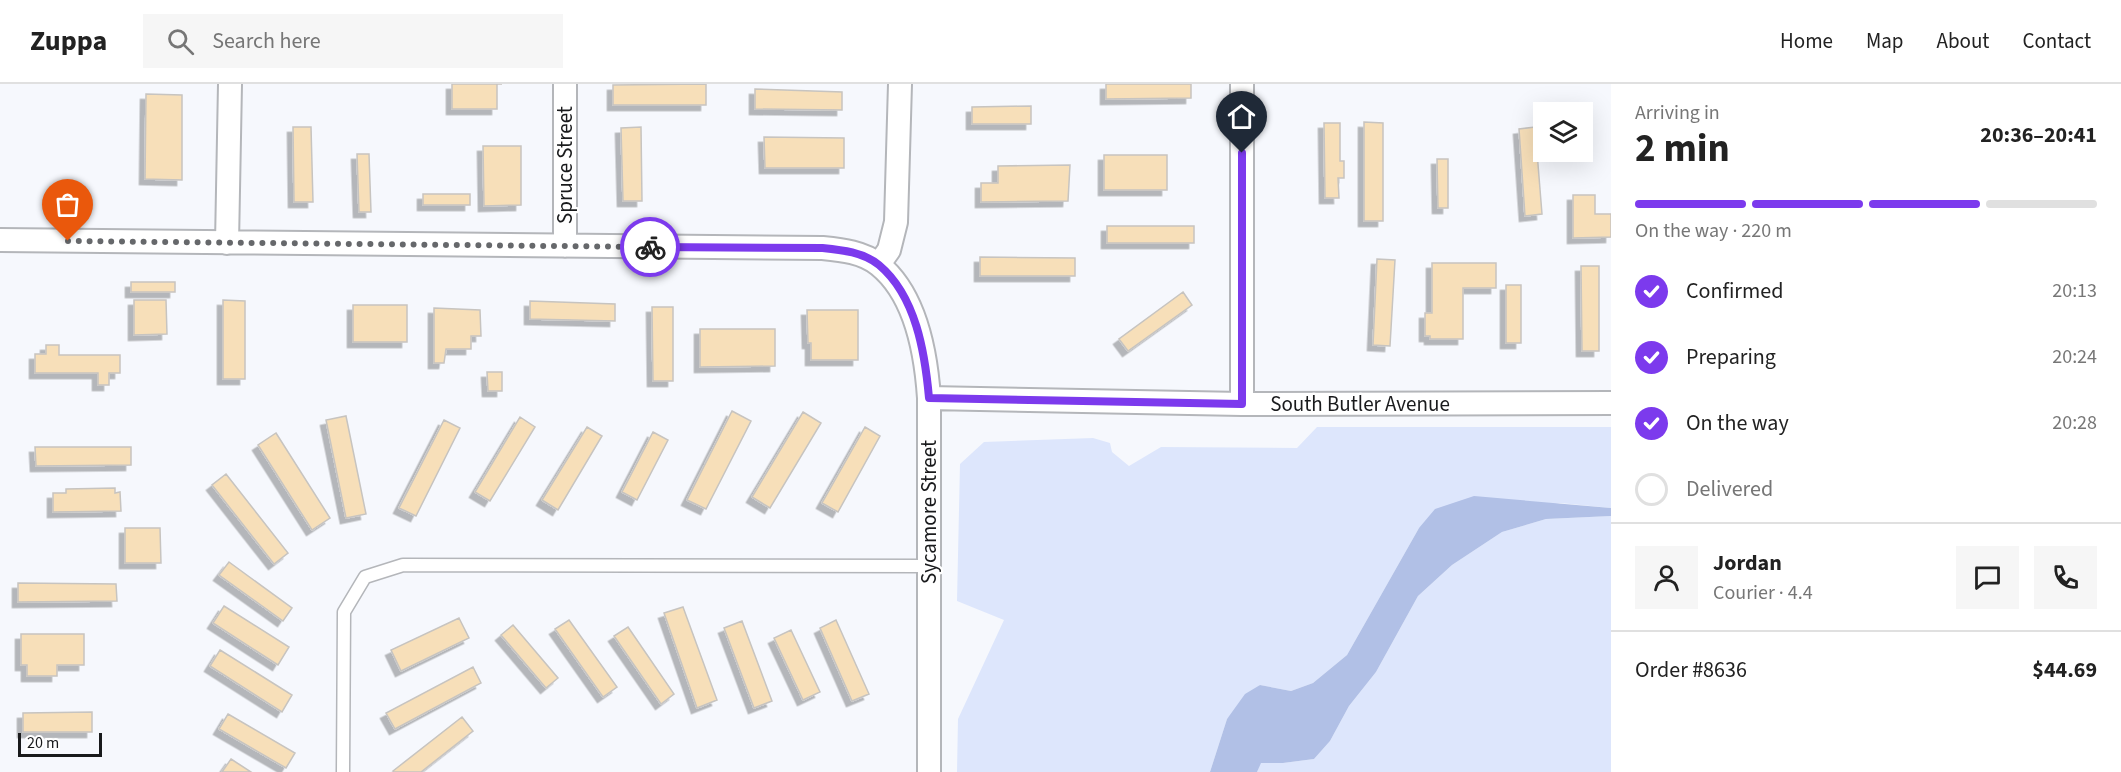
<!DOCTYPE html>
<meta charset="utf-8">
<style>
body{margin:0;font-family:"Source Sans 3",sans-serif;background:#f6f6f6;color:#222;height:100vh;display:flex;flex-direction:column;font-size:22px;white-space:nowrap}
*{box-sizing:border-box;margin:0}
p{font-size:20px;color:#767676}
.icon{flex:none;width:33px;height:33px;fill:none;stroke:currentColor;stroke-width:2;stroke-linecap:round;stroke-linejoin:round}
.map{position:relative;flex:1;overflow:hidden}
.side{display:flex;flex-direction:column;background:#fff;width:510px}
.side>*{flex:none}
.tools{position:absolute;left:1533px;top:18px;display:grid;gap:12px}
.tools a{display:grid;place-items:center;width:60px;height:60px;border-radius:0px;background:#fff;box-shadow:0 6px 24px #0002;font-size:30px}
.scale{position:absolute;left:18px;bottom:15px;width:84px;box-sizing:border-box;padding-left:6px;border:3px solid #191a1c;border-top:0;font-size:16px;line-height:21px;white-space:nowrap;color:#191a1c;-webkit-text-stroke:4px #fff;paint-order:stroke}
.pin{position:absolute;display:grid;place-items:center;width:51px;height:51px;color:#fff;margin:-62px -26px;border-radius:50% 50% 50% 0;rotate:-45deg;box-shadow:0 0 6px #0007}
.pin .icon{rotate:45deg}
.courier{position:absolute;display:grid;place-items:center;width:60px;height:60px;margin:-30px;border:4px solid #7c3aed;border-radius:50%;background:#fff;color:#222;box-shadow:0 2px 8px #0007}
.summary em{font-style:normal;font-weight:700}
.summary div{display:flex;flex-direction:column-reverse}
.summary{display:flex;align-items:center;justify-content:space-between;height:102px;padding:0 24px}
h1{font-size:39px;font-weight:700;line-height:45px}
.bar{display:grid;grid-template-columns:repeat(4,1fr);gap:9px 6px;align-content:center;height:72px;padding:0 24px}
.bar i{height:8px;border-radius:4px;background:#e0e0e0}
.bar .selected{background:#7c3aed}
.bar p{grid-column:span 4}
.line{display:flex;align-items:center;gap:15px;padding:0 24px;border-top:2px solid #e0e0e0}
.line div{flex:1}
.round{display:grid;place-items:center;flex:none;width:63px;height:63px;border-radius:0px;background:#f6f6f6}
ol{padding:0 24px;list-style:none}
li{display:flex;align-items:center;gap:18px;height:66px}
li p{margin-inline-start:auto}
li .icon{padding:6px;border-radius:50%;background:#7c3aed;color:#fff;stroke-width:4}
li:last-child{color:#767676}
li i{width:33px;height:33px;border:3px solid #e0e0e0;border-radius:50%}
header{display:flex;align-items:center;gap:36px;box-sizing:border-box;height:84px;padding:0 30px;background:#fff;border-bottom:2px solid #e0e0e0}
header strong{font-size:28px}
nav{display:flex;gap:33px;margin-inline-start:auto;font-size:21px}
.search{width:420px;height:54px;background:#f6f6f6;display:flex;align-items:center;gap:15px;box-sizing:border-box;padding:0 21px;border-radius:0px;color:#767676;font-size:22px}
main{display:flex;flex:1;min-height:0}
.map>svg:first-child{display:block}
.green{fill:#dde6fc}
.water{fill:#b1c0e6}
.building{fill:#f7dfb9;stroke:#c7c4c0;stroke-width:1.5;filter:url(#shadow)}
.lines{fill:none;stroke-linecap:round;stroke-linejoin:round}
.service-casing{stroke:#b4b6ba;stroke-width:15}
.minor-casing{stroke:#b4b6ba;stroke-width:26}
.service{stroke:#fff;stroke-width:12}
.minor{stroke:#fff;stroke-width:22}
.done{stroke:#66686b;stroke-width:6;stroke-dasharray:0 10.8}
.route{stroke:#7c3aed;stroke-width:8}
.labels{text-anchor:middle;stroke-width:4.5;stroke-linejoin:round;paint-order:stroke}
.street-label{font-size:21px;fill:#191a1c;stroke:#fff}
</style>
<header>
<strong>Zuppa</strong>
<div class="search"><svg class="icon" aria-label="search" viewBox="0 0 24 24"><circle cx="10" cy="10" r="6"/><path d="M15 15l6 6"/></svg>Search here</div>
<nav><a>Home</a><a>Map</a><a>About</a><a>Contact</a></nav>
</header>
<main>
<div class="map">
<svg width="1611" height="688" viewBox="0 0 1611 688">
<defs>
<filter id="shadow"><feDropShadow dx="-5.5" dy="5.5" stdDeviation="0" flood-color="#0004"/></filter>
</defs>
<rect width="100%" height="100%" fill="#f6f8fd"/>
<path class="green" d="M1317,343H1611V424L1560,419L1419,444L1347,571L1313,599L1291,607L1260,601L1227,635L1210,688H957L958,635L1004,536L957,517L960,380L984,358L1093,354L1110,359L1112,368L1129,382L1161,363L1297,364Z
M1611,432V688H1257L1260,679H1283L1314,675L1330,657L1349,622L1376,588L1418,512L1452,481L1502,448L1546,435Z"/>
<path class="water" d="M1474,412L1611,424V432L1546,435L1502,448L1452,481L1418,512L1376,588L1349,622L1330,657L1314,675L1283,679H1261L1257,688H1210L1227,635L1245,610L1260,601L1291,607L1313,599L1347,571L1419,444L1435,425Z"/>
<path class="building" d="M452,0H502H497V25H452Z
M706,0V21H613V1Z
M1106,0H1191V14L1106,15Z
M755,5L842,8V26L755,25Z
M146,10L182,11V96L145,95Z
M1031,22V40H972V23Z
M1364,38L1383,39V137H1364Z
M1324,39H1340V77H1344V94H1338L1339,114H1325Z
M293,43H311L313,118H294Z
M641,43L642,117H623L621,44Z
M1535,43L1542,130L1525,132L1519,45Z
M764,53L844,54V84H765Z
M483,62H521V121L484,122Z
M357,70H369L371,128H359Z
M1104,71H1167V106H1104Z
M1437,75H1448V124H1438Z
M1070,81L1068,117L981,118V99H998V82Z
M423,110H470V121H423Z
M1573,111H1595V130H1611V153L1573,154Z
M1107,142H1194V159H1107Z
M980,173L1075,174V192H980Z
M1377,175L1395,176L1390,262L1373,261Z
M1432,179H1496V204H1463V255H1430V252H1425V229H1432Z
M1581,182H1599V267H1582Z
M131,198H175V208H131Z
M1506,201H1521V259H1506Z
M1183,208L1192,221L1128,267L1119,255Z
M134,216H166L167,250L134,251Z
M223,216L245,217V295H223Z
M530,217L615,220V237L530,235Z
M353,221H407V258H353Z
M652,223H673V297H653Z
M434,224L480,226L481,252H471V265H446L444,279H434Z
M807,226H858V276H811V259H808Z
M700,245H775V282L700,283Z
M46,261H59V271H120V289H109V301H98V289H35V270H46Z
M487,288H502V307H488Z
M732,327L751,337L706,425L687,416Z
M803,328L821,339L770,424L752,413Z
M346,332L366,430L346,434L326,336Z
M520,333L535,343L490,417L475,408Z
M444,336L460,344L416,432L399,424Z
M587,343L602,352L558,426L542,416Z
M865,343L880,352L838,428L822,419Z
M653,348L668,356L637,416L622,408Z
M276,349L330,434L312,446L258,361Z
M35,363H131V381L36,382Z
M226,390L288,469L274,480L212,401Z
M115,404V409L120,408L121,427L53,428V409H66V405Z
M125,444H160L161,479H125Z
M229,478L292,524L283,537L219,491Z
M18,499L116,500L117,517L18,518Z
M224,522L289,563L278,581L213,539Z
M683,523L717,616L697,624L664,529Z
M459,534L469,554L401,587L391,566Z
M569,536L617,603L603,613L555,545Z
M836,536L869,610L852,617L820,544Z
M742,537L772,617L754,624L724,544Z
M513,541L558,594L546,604L501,551Z
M628,543L674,610L661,620L614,552Z
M791,546L820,608L803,616L774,554Z
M21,550H84V581H57V592H27V581H21Z
M220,566L292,611L282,628L210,582Z
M473,583L481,599L395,645L386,629Z
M92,628V648H23V629Z
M228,630L295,669L286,684L219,645Z
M462,633L473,647L421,688H394L393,687Z
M231,675L251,688H222Z"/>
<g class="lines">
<defs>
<path id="service" d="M343,688L344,528L365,493L403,481L929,482"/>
<path id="minor" d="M565,0V162
M1242,0V320
M0,156L822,164C842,166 863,168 879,181C916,211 926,269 929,314V688
M227,159L230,0
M879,180L889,166L896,138L900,0
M929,314L1242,320L1611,319"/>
</defs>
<use href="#service" class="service-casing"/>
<use href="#minor" class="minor-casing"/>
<use href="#service" class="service"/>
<use href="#minor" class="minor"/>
</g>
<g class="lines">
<path class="done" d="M68,157L650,163"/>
<path class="route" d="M650,163L822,164C842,166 863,168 879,181C916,212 925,269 929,314L1242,320V69"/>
</g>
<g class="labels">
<g class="street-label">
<text transform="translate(565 81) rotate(-90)" y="7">Spruce Street</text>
<text x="1360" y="327">South Butler Avenue</text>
<text transform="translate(929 428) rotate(-90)" y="7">Sycamore Street</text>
</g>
</g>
</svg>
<div class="tools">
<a><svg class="icon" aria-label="layers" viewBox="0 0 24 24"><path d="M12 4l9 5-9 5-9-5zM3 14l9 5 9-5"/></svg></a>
</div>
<div class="scale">20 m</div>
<div class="pin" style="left:68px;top:157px;background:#ea580c"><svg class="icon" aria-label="bag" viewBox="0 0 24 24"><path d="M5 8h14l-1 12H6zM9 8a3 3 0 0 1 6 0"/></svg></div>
<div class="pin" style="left:1242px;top:69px;background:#1f2937"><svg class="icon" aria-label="home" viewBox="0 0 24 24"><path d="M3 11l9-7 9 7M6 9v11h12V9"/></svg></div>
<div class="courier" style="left:650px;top:163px"><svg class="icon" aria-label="bike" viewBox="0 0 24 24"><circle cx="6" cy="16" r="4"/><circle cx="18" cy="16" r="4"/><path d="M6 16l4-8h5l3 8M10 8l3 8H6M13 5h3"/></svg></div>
</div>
<section class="side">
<div class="summary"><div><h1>2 min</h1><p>Arriving in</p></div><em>20:36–20:41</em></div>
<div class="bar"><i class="selected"></i><i class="selected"></i><i class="selected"></i><i></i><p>On the way · 220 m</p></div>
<ol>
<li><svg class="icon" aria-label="check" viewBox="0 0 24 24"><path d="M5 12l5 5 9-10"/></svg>Confirmed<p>20:13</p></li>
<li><svg class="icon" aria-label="check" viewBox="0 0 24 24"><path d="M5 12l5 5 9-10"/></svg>Preparing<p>20:24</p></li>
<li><svg class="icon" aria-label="check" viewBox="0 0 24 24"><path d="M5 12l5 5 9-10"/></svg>On the way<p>20:28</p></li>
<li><i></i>Delivered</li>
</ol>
<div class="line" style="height:108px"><a class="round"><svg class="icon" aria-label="person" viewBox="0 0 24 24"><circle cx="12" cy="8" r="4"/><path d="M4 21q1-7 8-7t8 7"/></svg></a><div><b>Jordan</b><p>Courier · 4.4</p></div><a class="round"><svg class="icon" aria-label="chat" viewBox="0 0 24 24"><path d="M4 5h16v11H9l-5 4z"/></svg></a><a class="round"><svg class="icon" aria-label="phone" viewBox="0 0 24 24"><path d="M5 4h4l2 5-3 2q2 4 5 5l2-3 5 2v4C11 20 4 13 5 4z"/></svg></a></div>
<div class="line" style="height:78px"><div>Order #8636</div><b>$44.69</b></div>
</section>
</main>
